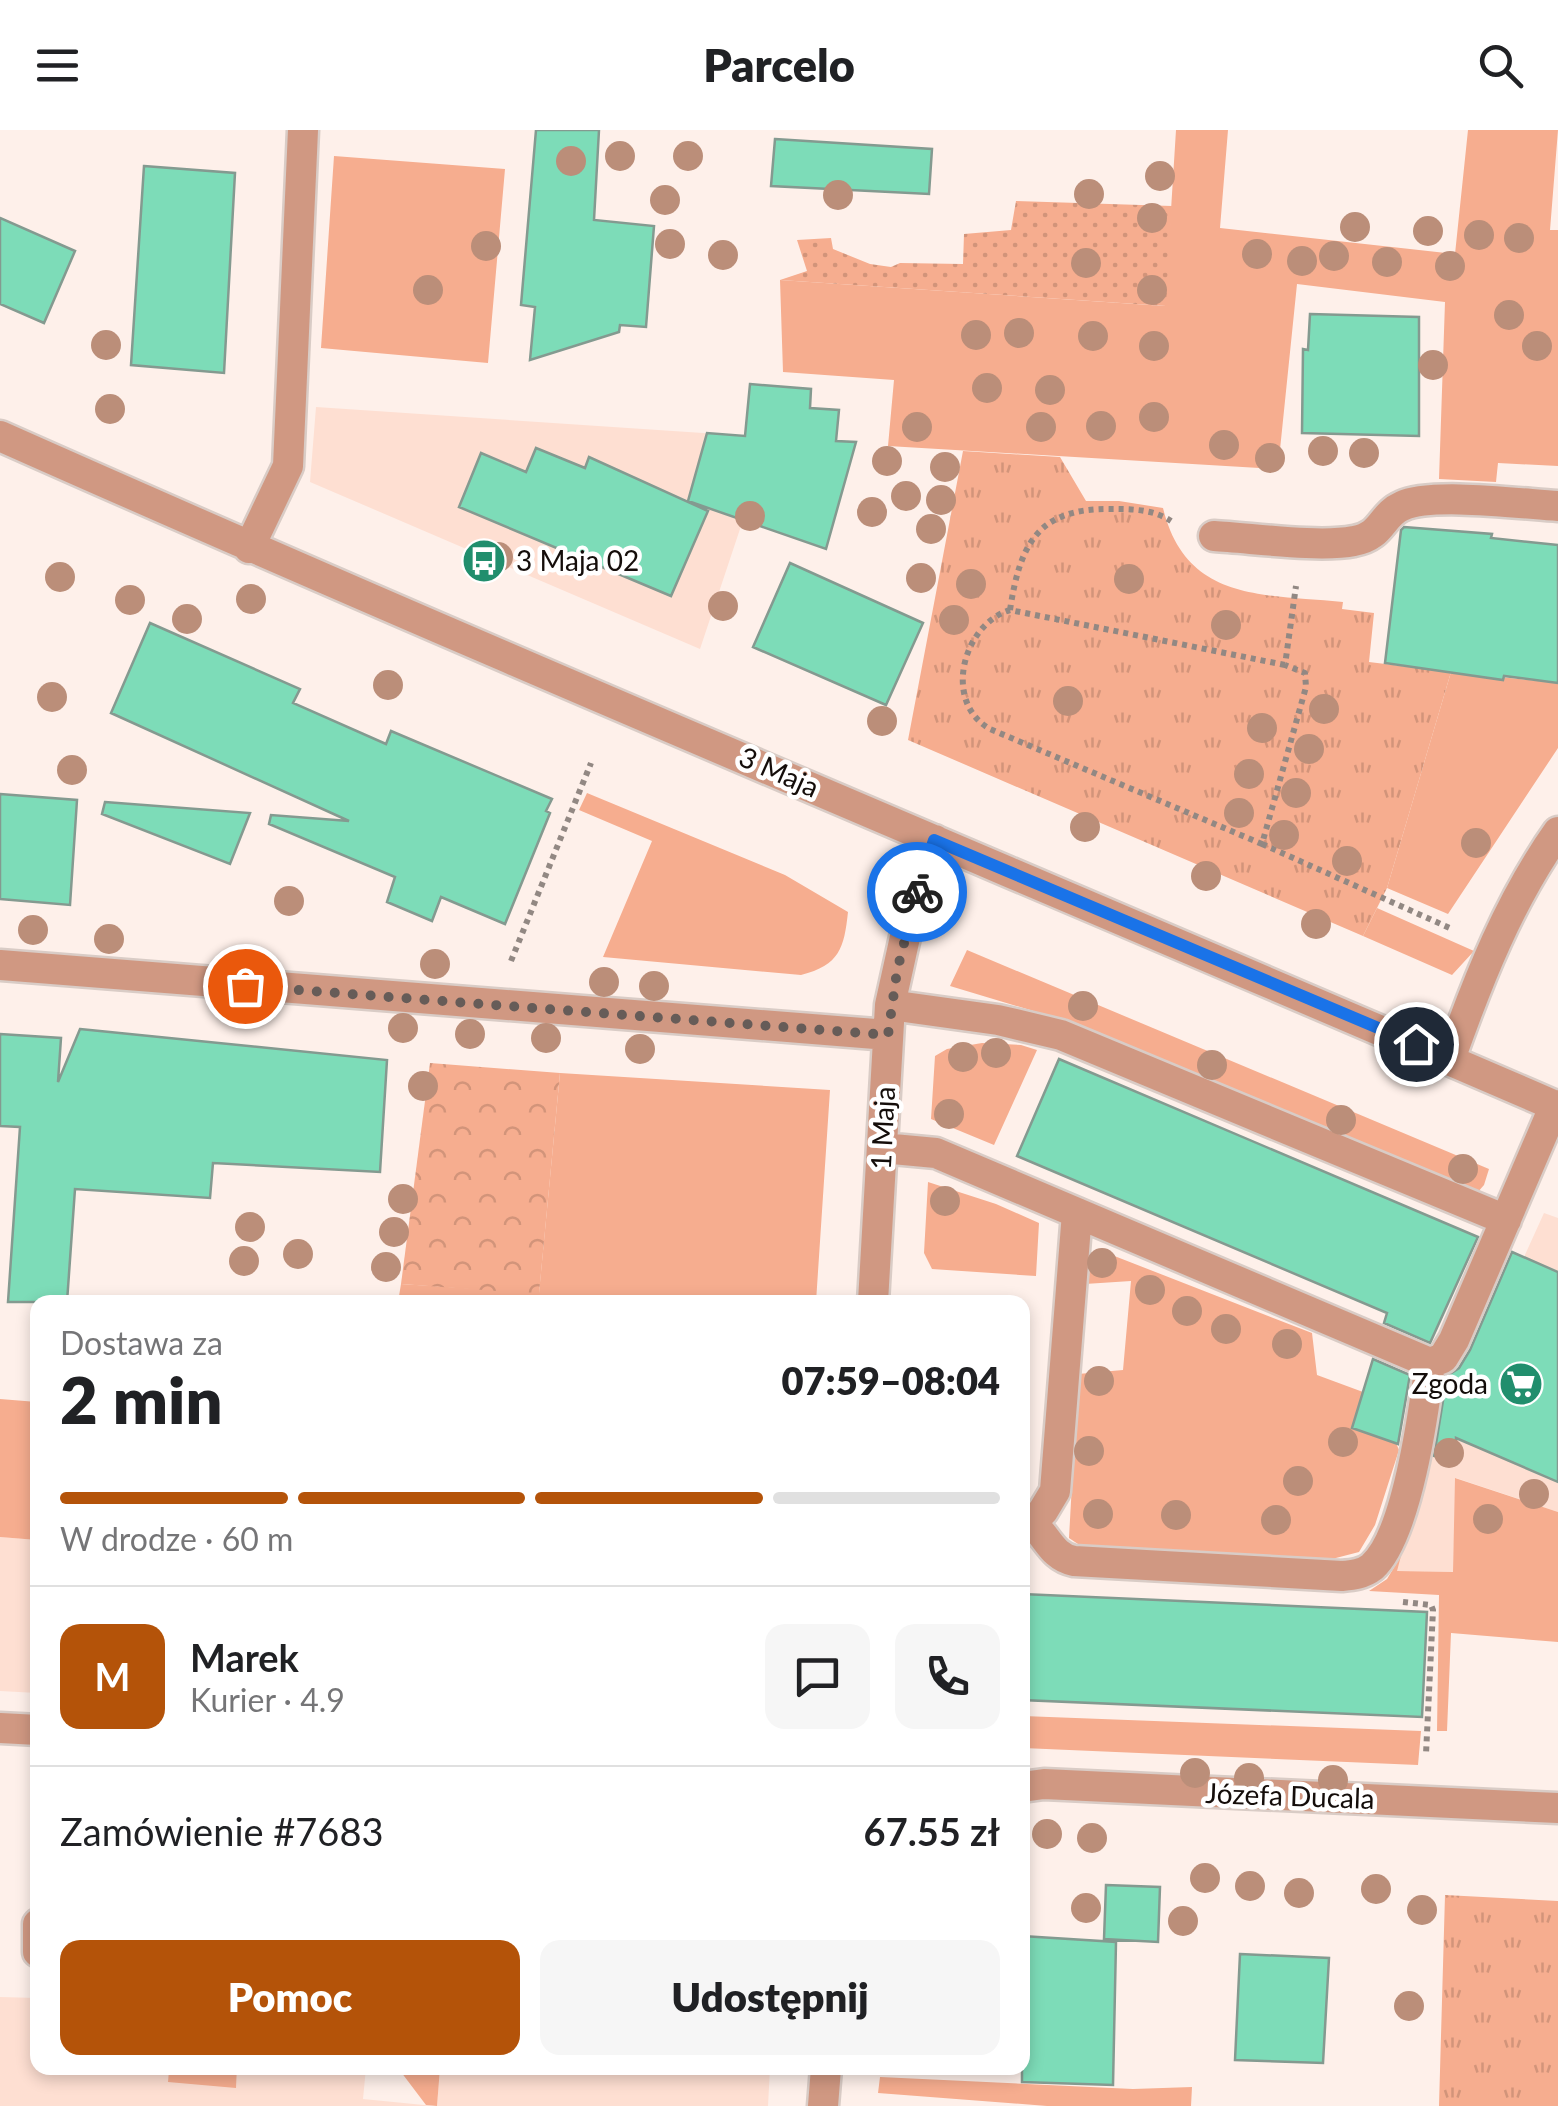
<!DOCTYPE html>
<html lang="pl">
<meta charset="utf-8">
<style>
body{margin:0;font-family:Lato,sans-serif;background:#f6f6f6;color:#202124;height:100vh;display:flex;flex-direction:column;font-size:38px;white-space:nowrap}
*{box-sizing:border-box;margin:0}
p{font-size:32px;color:#757577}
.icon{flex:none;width:55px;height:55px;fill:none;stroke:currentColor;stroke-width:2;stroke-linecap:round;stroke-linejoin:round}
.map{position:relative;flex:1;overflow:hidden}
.side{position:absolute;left:30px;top:1165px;width:1000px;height:780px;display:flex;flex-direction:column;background:#fff;border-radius:20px;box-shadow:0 5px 15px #0003}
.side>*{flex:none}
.pin{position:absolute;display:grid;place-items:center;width:85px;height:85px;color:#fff;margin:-42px;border:5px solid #fff;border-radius:50%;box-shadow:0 2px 10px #0007}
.courier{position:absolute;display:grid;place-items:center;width:100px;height:100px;margin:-50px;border:8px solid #1a73e8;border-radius:50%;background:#fff;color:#222;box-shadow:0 2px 12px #0007}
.summary em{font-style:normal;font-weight:800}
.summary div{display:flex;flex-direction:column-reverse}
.summary{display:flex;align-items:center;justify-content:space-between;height:170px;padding:0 30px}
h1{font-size:65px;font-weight:800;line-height:75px}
.bar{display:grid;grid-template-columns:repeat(4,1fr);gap:15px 10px;align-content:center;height:120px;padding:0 30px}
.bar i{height:12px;border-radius:8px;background:#e0e0e0}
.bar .current{background:#b45309}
.bar p{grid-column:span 4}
.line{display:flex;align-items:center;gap:25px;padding:0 30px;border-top:2px solid #e0e0e0}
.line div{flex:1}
.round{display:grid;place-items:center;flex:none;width:105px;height:105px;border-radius:20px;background:#f6f6f6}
.action{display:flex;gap:20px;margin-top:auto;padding:20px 30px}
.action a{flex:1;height:115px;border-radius:20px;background:#b45309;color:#fff;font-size:40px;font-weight:800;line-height:115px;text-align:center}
.action a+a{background:#f6f6f6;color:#202124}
header{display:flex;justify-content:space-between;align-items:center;height:130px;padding:0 30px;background:#fff;font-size:45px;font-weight:800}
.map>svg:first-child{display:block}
.built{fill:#fedfd2}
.grass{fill:#f6ad8f}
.forest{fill:url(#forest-crowns)}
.park{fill:url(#park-tufts)}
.garden{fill:url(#garden-dots)}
.building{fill:#7ddcb8;stroke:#849a90;stroke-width:2.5}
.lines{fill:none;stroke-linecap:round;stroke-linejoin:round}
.minor-casing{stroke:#d9ccc6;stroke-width:35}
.path{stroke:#928883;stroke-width:6;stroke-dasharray:5 5;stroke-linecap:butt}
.minor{stroke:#d09882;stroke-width:30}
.tree{fill:#bb8e79}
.done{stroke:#665c58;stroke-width:10;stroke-dasharray:0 18}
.route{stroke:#1a73e8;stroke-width:12}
.labels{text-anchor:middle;stroke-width:9;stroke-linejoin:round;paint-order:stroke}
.poi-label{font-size:28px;fill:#140d0a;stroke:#fff;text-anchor:start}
.street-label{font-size:28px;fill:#140d0a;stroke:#fff}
</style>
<header><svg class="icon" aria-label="menu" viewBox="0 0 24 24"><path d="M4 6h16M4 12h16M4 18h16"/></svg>Parcelo<svg class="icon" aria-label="search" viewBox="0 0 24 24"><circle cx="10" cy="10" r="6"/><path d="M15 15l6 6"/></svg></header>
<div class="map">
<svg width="1558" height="1976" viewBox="0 0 1558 1976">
<defs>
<pattern id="forest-crowns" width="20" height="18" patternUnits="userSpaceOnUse" patternTransform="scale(2.5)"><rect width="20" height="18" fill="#f6ad8f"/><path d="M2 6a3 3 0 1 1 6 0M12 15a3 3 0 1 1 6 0" fill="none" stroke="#d2947a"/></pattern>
<pattern id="park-tufts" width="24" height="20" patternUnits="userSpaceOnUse" patternTransform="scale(2.5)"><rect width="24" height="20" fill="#f6ad8f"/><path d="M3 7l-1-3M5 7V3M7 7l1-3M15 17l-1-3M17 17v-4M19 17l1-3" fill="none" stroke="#d2947a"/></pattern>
<pattern id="garden-dots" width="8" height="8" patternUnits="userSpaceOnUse" patternTransform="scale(2.5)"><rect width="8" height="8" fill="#f6ad8f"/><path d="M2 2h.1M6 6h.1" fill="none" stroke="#d2947a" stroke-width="1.8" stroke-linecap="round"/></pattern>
</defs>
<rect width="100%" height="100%" fill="#fef0ea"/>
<path class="built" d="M316,277L763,307L743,390L700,519L310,352Z
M1544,1083L1558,1088V1382L1456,1348L1453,1442L1396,1441L1453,1229L1495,1191Z
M0,1407L37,1410V1563L0,1561Z
M0,1867L37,1868L38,1938H169L168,1951L236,1957L237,1938H366L363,1969L434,1976H0Z
M440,1938H770L768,1976H437Z"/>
<path class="grass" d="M1176,0H1228L1220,98L1455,124L1468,0H1558L1550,100H1558V336L1498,333L1496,352L1439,349L1445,172L1297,154L1278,339L888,316L894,250L783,242L780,150L1165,176Z
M334,26L505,39L488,233L321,218Z
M1451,542L1558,553V618L1448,784L1387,758Z
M587,663L785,745L848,782C844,818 840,835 801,845L603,827L652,711L579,680Z
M1377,778L1474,821L1452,845L1363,806Z
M967,820L1489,1039L1484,1055L1477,1063L1060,889L950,856Z
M982,913L1021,915L1037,920L994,1015L931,989L935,926L947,919Z
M560,943L830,960L816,1172H398L401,1154L539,1163Z
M928,1052L996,1074L1039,1093L1036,1146L932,1139L924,1123Z
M1099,1120L1312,1203L1317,1245L1363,1262L1352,1298L1396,1313L1399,1320L1375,1395L1359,1422L1332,1429L1084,1418L1069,1408L1078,1244L1123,1240L1131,1151L1085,1154L1087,1130Z
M0,1269L37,1272V1410L0,1407Z
M1455,1348L1558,1382V1512L1451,1503L1447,1601H1437L1439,1465L1369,1461L1387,1449L1401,1426L1397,1441L1453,1442Z
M1023,1586L1421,1601L1418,1635L1023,1618Z
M169,1938H237L236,1958L168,1952Z
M398,1938H440L437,1976L426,1975Z
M880,1947L1133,1959L1192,1957L1191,1976H1047L878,1963Z"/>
<path class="forest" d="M430,933L560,943L539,1164L401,1154Z"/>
<path class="park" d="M963,321L1060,327L1086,371H1119L1163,378C1186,472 1263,464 1343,472L1342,479L1374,483L1369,532L1451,542L1387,758L1363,806L908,610Z
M1445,1765L1558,1771V1976H1439Z"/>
<path class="garden" d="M1016,71L1172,76L1166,176L780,150L807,141L797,110L831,108L833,119L870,134L891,137L900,133L963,134L964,104L1011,100Z"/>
<path class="building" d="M536,0H599L594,90L654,96L646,197L620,195L619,202L530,230L535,177L521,175Z
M775,9L932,19L929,64L771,56Z
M144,36L235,43L224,243L131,235Z
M0,88L75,121L44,193L0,174Z
M1310,184L1419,187V306L1302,303L1303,219L1308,220Z
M750,254L811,259L810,278L839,280L836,311L856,312L826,419L688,371L707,303L745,306Z
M536,318L585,338L589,327L708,381L671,466L459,377L481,323L526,342Z
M1404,397L1492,404L1491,408L1558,415V553L1504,546L1503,550L1385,533L1401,400Z
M790,433L923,493L886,575L753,517Z
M150,493L300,559L293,573L386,614L391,601L552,669L546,681L550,683L505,794L441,767L432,791L387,772L395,747L269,694L271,685L349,691L111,583Z
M0,664L77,670L70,775L0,769Z
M105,672L250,683L230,734L102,684Z
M80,899L387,930L380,1042L213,1033L210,1068L75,1059L67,1172H8L20,997L0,996V904L61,908L58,952Z
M1059,929L1478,1107L1430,1213L1384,1193L1387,1183L1017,1026Z
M1512,1122L1558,1142V1352L1456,1308V1333L1434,1326L1447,1246L1459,1238L1470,1220Z
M1373,1229L1410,1245L1398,1314L1352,1298Z
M1022,1464L1427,1482L1422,1587L1022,1570Z
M1106,1755L1160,1757L1158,1812L1104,1809Z
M1022,1806L1116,1812L1113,1955L1022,1952Z
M1240,1824L1329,1828L1323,1933L1235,1930Z"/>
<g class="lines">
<defs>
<path id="minor" d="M0,306C517,536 1039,753 1558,977
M1214,406C1252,408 1319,418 1354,411C1383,406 1381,385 1402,376C1431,362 1523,374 1558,376
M249,418L288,336L303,0
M0,835L888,905
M890,875L998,890L1061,905L1506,1090
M1450,929C1478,850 1509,771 1558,702
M882,1018L936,1023L1430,1233L1443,1228L1454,1210L1555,975
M873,1172L890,875L909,789L935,710
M1022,1387C1046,1398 1048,1426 1074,1431L1342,1446C1353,1445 1363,1444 1372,1437C1407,1406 1424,1280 1430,1233
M1032,1392L1043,1381L1055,1361L1077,1083
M0,1598L38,1600
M1022,1657L1044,1654L1558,1678
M38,1794V1822
M823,1976L826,1938"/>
</defs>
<use href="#minor" class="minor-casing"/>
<path class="path" d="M1010,480C1020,414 1038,378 1110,379C1131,379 1153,379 1171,391
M1285,535L1010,480C963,494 942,572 990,599L1262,714L1306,557L1305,543L1285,535L1296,456
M1262,714L1452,799
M511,831L591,633
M1403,1472L1431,1475L1433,1480L1426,1624"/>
<use href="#minor" class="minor"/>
</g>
<g class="tree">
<circle cx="620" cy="26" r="15"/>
<circle cx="688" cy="26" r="15"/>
<circle cx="571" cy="31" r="15"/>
<circle cx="1160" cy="46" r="15"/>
<circle cx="1089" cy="64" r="15"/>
<circle cx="838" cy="65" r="15"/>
<circle cx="665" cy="70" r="15"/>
<circle cx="1152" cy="88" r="15"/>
<circle cx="1355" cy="97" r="15"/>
<circle cx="1428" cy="101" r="15"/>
<circle cx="1479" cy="105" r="15"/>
<circle cx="1519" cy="108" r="15"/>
<circle cx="670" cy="114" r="15"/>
<circle cx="486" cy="116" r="15"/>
<circle cx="1257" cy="124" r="15"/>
<circle cx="723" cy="125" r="15"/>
<circle cx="1334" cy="126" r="15"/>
<circle cx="1302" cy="131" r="15"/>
<circle cx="1387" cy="132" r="15"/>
<circle cx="1086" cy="133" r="15"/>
<circle cx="1450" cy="136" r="15"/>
<circle cx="428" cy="160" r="15"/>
<circle cx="1152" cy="160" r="15"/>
<circle cx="1509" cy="185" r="15"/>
<circle cx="1019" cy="203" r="15"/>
<circle cx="976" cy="205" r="15"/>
<circle cx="1093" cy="206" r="15"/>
<circle cx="106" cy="215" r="15"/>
<circle cx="1154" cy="216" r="15"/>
<circle cx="1537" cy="216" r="15"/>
<circle cx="1433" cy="235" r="15"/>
<circle cx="987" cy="258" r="15"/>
<circle cx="1050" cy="260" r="15"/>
<circle cx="110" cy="279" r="15"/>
<circle cx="1154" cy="287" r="15"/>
<circle cx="1101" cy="296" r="15"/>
<circle cx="917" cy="297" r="15"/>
<circle cx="1041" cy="297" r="15"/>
<circle cx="1224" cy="315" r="15"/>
<circle cx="1323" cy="321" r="15"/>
<circle cx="1364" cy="323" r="15"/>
<circle cx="1270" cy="328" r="15"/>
<circle cx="887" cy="331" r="15"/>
<circle cx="945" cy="337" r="15"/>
<circle cx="906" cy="366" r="15"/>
<circle cx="941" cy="370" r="15"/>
<circle cx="872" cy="382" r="15"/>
<circle cx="750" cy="386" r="15"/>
<circle cx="931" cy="399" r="15"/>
<circle cx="498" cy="427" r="15"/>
<circle cx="60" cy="447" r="15"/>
<circle cx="921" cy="448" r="15"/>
<circle cx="1129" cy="449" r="15"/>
<circle cx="971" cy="454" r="15"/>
<circle cx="251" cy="469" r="15"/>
<circle cx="130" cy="470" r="15"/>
<circle cx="723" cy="476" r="15"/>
<circle cx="187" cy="489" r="15"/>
<circle cx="954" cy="490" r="15"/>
<circle cx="1226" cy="495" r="15"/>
<circle cx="388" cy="555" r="15"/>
<circle cx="52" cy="567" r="15"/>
<circle cx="1068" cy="571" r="15"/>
<circle cx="1324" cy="579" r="15"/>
<circle cx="882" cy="591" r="15"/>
<circle cx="1262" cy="598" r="15"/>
<circle cx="1309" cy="619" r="15"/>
<circle cx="72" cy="640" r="15"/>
<circle cx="1249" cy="644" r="15"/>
<circle cx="1296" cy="663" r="15"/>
<circle cx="1239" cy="683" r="15"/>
<circle cx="1085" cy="697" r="15"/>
<circle cx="1284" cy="705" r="15"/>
<circle cx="1476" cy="713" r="15"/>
<circle cx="1347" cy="731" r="15"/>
<circle cx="1206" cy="746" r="15"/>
<circle cx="289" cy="771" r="15"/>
<circle cx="1316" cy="794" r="15"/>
<circle cx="33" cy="800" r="15"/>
<circle cx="109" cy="809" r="15"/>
<circle cx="435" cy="834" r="15"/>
<circle cx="604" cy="852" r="15"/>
<circle cx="654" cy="856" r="15"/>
<circle cx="1083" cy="876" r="15"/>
<circle cx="403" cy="898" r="15"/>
<circle cx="470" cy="904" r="15"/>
<circle cx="546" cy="908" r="15"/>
<circle cx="640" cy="919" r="15"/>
<circle cx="996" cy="923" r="15"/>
<circle cx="963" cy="927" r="15"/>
<circle cx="1212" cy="935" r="15"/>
<circle cx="423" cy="956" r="15"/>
<circle cx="949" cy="984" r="15"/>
<circle cx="1341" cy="990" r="15"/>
<circle cx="1463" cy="1039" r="15"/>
<circle cx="403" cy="1069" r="15"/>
<circle cx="945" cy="1071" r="15"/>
<circle cx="250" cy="1097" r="15"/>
<circle cx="394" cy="1102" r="15"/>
<circle cx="298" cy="1124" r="15"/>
<circle cx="244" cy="1131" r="15"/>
<circle cx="1102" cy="1133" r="15"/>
<circle cx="386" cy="1137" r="15"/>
<circle cx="1150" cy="1160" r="15"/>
<circle cx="1187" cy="1181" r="15"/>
<circle cx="1226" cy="1199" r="15"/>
<circle cx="1287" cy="1214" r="15"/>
<circle cx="1099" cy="1251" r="15"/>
<circle cx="1343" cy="1312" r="15"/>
<circle cx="1089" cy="1321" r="15"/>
<circle cx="1449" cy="1323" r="15"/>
<circle cx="1298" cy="1351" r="15"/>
<circle cx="1534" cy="1364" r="15"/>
<circle cx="1098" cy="1384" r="15"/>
<circle cx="1176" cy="1385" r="15"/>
<circle cx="1488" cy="1389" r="15"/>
<circle cx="1276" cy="1390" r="15"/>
<circle cx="1195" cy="1643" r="15"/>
<circle cx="1249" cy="1648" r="15"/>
<circle cx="1333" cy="1650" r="15"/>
<circle cx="1047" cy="1704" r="15"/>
<circle cx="1092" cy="1708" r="15"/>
<circle cx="1205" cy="1748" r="15"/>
<circle cx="1250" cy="1756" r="15"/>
<circle cx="1376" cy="1759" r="15"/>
<circle cx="1299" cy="1763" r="15"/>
<circle cx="1086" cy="1778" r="15"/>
<circle cx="1422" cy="1780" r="15"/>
<circle cx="1183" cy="1791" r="15"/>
<circle cx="1409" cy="1876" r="15"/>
</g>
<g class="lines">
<path class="done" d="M245,856L888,905L897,841L917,762"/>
<path class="route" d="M917,762L934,710L1416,914"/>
</g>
<defs>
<symbol id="bus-disc" viewBox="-11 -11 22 22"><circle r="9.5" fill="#218e6d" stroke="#fff"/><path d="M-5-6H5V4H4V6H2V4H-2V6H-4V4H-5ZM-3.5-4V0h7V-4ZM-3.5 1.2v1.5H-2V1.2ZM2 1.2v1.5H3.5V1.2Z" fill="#fff"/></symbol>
<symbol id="supermarket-disc" viewBox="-11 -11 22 22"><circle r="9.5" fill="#218e6d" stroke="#fff"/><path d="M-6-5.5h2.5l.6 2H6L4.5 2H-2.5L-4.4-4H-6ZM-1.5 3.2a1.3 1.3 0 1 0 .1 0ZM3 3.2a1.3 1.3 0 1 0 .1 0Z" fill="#fff"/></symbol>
</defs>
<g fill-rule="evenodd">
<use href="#bus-disc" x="459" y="406" width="50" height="50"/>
<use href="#supermarket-disc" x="1496" y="1229" width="50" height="50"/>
</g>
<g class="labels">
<g class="poi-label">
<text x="516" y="441">3 Maja 02</text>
<text x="1488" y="1264" text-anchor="end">Zgoda</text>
</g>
<g class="street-label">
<text transform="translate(779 642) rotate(24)" y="10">3 Maja</text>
<text transform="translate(883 998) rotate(-87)" y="10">1 Maja</text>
<text transform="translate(1290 1666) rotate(2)" y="10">Józefa Ducala</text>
</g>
</g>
</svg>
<div class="pin" style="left:245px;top:856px;background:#ea580c"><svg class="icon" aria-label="bag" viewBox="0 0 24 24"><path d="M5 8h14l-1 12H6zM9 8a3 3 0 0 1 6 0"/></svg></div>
<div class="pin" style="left:1416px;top:914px;background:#1f2937"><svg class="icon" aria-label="home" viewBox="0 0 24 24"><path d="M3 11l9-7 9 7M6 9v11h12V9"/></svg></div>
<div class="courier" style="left:917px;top:762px"><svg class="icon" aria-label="bike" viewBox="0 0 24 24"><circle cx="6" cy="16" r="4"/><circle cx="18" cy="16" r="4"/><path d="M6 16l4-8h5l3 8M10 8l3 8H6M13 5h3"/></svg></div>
<section class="side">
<div class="summary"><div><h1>2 min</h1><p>Dostawa za</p></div><em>07:59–08:04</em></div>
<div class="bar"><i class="current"></i><i class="current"></i><i class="current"></i><i></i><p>W drodze · 60 m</p></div>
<div class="line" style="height:180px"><b class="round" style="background:#b45309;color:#fff">M</b><div><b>Marek</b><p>Kurier · 4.9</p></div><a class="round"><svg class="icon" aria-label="chat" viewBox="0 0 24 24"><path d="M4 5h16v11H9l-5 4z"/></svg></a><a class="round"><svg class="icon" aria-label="phone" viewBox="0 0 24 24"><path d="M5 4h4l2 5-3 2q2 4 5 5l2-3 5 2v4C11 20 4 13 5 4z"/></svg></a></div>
<div class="line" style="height:130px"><div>Zamówienie #7683</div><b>67.55 zł</b></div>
<div class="action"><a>Pomoc</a><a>Udostępnij</a></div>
</section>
</div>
